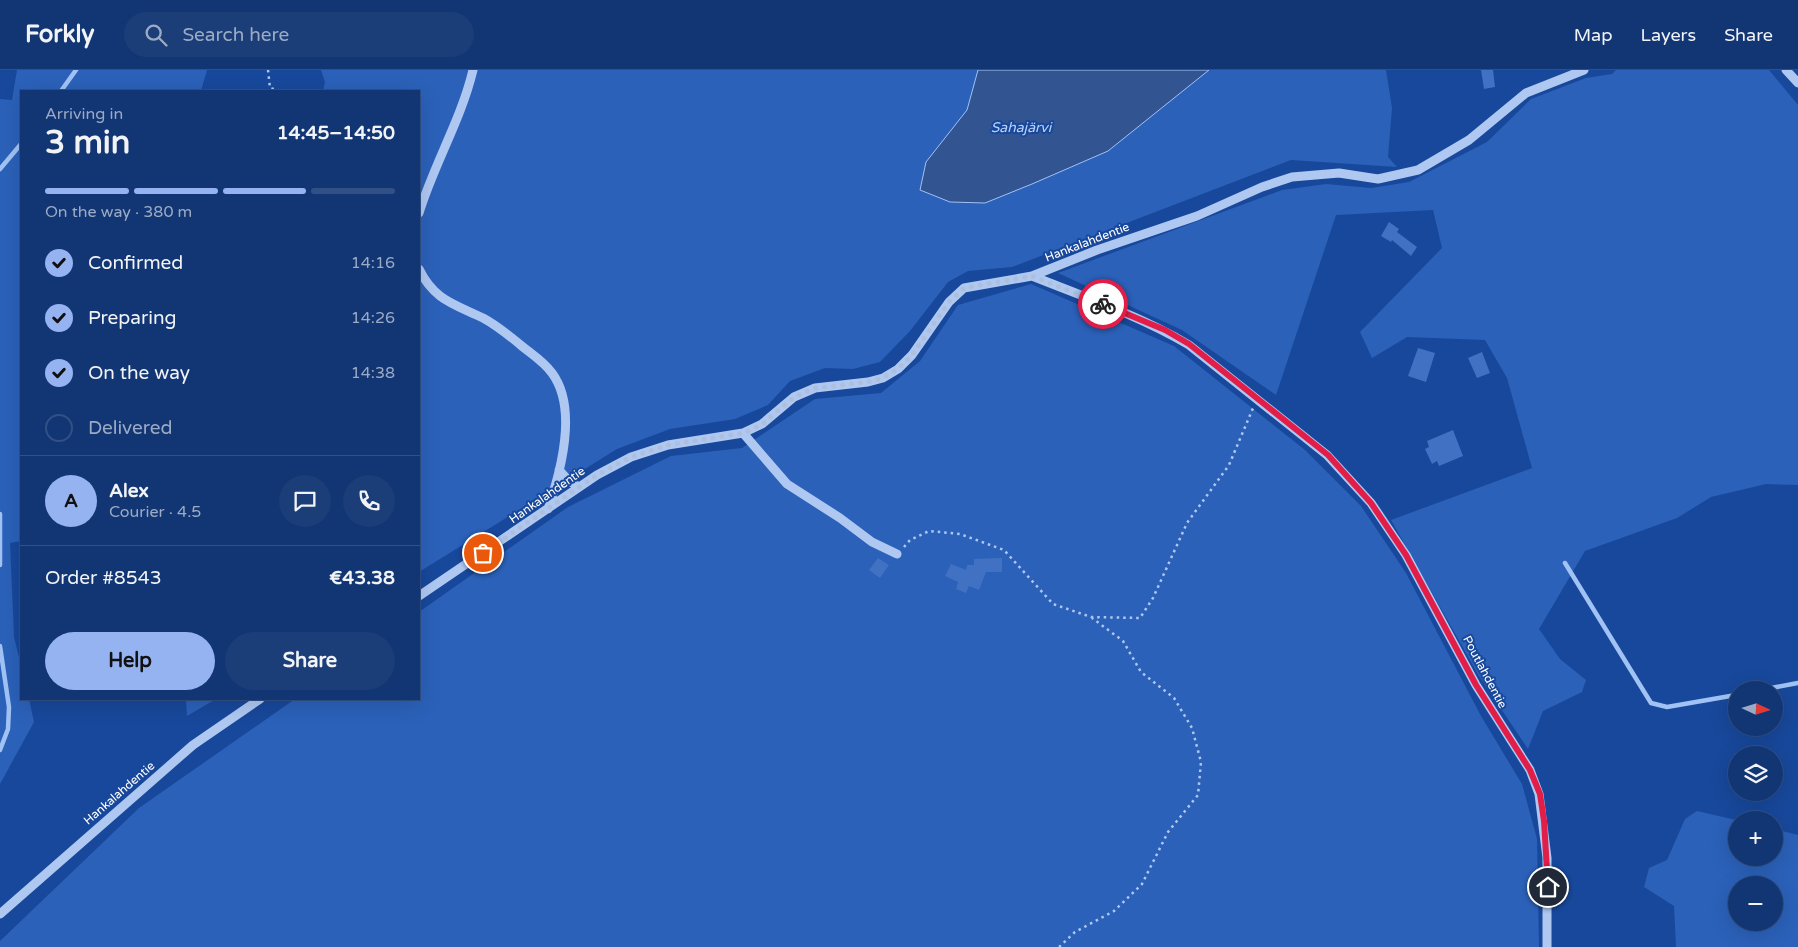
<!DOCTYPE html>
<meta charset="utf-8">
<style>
body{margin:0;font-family:"Varela Round",sans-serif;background:#1b3e79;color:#f1f3f6;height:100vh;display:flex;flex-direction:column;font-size:19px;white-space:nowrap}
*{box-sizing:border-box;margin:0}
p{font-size:16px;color:#9cabc5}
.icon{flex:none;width:28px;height:28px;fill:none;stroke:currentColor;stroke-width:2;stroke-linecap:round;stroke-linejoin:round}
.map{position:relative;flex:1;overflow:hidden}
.details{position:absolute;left:20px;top:20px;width:400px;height:610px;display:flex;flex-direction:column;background:#123674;border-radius:0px;box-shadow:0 5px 20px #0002,0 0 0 1px #315086}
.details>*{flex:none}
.needle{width:32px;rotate:94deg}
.buttons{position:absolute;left:1728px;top:611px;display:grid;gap:10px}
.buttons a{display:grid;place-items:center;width:55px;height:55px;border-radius:50%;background:#123674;box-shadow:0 5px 20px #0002,0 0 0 1px #315086;font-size:25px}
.pin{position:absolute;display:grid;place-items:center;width:42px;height:42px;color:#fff;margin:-21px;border:2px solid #fff;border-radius:50%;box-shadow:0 1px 5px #0007}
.courier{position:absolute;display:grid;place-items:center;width:50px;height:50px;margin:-25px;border:4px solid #e11d48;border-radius:50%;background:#fff;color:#222;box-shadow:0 1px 6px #0007}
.headline em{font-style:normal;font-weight:800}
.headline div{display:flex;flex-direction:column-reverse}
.headline{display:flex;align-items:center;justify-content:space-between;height:85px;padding:0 25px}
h1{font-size:32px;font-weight:800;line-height:38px}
.bar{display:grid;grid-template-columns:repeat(4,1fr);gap:8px 5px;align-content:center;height:60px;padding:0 25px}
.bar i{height:6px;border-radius:4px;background:#315086}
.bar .current{background:#95b2f1}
.bar p{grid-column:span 4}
.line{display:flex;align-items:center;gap:12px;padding:0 25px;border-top:1px solid #315086}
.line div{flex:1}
.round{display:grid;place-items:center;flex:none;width:52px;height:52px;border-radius:26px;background:#1b3e79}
ol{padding:0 25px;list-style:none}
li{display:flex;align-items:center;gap:15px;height:55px}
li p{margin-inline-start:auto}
li .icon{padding:5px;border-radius:50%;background:#95b2f1;color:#111;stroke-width:4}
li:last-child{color:#9cabc5}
li i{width:28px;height:28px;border:2px solid #315086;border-radius:50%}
.cta{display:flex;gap:10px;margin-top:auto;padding:10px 25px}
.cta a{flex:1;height:58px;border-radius:30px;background:#95b2f1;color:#111;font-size:20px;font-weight:800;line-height:58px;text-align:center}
.cta a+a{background:#1b3e79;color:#f1f3f6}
header{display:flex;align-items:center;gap:30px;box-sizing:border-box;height:70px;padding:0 25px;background:#123674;border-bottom:1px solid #315086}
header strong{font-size:24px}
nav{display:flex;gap:28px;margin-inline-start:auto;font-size:18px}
.search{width:350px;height:45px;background:#1b3e79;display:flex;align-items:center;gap:12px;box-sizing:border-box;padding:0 18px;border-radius:28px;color:#9cabc5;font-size:19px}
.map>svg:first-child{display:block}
.green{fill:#2b61b9;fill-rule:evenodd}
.water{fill:#325592;stroke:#a1c2f4}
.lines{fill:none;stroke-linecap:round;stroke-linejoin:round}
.stream{stroke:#a1c2f4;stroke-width:4.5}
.building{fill:#4171c2}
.path{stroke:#afc8f2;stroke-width:2.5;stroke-dasharray:2.5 4;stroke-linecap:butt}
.minor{stroke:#afc8f2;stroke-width:9}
.done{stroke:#aebfdc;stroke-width:5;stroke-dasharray:0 9}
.route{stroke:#e11d48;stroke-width:6}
.labels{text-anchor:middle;stroke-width:4;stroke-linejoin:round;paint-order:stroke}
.street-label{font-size:12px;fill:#fff;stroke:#18489b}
.water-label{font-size:14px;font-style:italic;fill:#bbd3f8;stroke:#18489b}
</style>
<header>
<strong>Forkly</strong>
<div class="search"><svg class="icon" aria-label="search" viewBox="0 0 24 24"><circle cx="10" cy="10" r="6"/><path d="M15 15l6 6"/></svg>Search here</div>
<nav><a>Map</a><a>Layers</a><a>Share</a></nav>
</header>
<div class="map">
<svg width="1798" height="877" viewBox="0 0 1798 877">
<rect width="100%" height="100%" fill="#18489b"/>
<path class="green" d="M17,0H207L201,21H21V471L10,473L14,567L21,596V629H29L34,652L0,714V29L12,30Z
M321,0H1011L1194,10L1209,0H1386L1392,38L1388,87L1397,97L1291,90L1012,197L968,201L948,212L910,261L880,292L853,299L825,298L790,311L768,335L735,349L670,359L617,379L419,502V21H323L325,12Z
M1616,0H1769L1798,35V415L1766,414L1711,427L1677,448L1585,481L1539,559L1560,589L1586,610L1582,622L1543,641L1528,679L1479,606L1391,450L1532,398L1507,308L1485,270L1407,267L1372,288L1360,262L1442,178L1433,140L1336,145L1276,325L1182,260L1058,203L1282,120L1326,114L1371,118L1409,112L1487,72L1531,29L1586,8L1612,4Z
M1031,214L1174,276L1305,380L1361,436L1406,503L1481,646L1522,714L1537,769L1539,877H0V871L139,738L295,629H419V542L568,437L671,386L742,378L815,329L881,323L920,291L958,235Z
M186,629H216L187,646Z
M1697,741L1736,750V788H1774V759L1798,765V877H1676L1674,836L1644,817L1649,798L1667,790L1685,749ZM1736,815H1774V852H1736Z"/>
<path class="water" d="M978,0H1209L1108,81L1032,114L985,133L950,132L920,120L926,92L967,40Z"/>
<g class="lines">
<path class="stream" d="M61,21L76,0
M0,99L21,74
M0,444V495
M1565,493L1651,633L1667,637L1736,625
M0,576L9,637L8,659L0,680
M1761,620L1798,613"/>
</g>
<path class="building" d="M1481,0H1493L1495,17L1484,19Z
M1389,152L1399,159L1397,162L1417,177L1411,186L1392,170L1391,172L1381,166Z
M1418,278L1435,283L1426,312L1408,306Z
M1482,282L1490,303L1477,308L1468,288Z
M1453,360L1463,386L1439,396L1437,391L1432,394L1425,379L1429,377L1427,371Z
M878,488L889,495L880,508L869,500Z
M1002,488V502H986L979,520L969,516L966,523L956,519L958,512L945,506L951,494L966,500L967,495H974V489Z"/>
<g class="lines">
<path class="path" d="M268,0L270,18L281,21
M904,477L910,470L929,461L960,464L1004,480L1053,534L1091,547L1140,548L1153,528L1187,453L1229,395L1253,338
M1059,877L1075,862L1114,841L1142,814L1168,762L1198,725L1201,692L1192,658L1174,628L1141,602L1123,571L1092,548"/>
<path class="minor" d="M1786,0L1798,13
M419,143C434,94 461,50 473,0
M419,199C434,230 454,234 483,248C498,256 511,267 523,277C533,285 544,292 552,303C578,338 561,401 548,439
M1032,206C1085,227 1140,246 1189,275L1327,385L1371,433L1406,485L1476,615L1530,700L1539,724L1547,788V877
M743,363L787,414L840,448L872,472L897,484
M559,400L569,411L579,417
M419,526L597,405L631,387L668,375L743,363L762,354L794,327L815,318L868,312L883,308L898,299L912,285L949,232L964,218L1032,206L1097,180L1197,146L1262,117L1292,107L1339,103L1378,109L1418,100L1469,70L1526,23L1584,0
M0,844L193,675L260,629"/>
</g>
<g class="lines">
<path class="done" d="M483,483L597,405L631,387L668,375L744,363L762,354L794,327L815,318L868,312L882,308L898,299L912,285L949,232L964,218L1032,206L1103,234"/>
<path class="route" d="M1103,234L1165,260L1189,274L1328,385L1371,433L1406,485L1476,615L1530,700L1540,724L1544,751L1548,817"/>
</g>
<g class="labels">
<g class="street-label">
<text transform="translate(1087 172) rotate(-21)" y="4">Hankalahdentie</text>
<text transform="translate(547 425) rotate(-35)" y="4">Hankalahdentie</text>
<text transform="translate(1485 602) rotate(62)" y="4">Poutlahdentie</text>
<text transform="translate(119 723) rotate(-41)" y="4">Hankalahdentie</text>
</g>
<g class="water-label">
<text x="1021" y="62">Sahajärvi</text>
</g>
</g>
</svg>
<div class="buttons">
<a><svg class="needle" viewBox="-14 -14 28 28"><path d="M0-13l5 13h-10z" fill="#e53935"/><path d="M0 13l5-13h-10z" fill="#9cabc5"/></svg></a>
<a><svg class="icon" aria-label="layers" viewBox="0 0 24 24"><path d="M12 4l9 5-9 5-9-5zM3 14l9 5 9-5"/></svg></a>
<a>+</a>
<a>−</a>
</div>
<div class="pin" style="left:483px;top:483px;background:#ea580c"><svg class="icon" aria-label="bag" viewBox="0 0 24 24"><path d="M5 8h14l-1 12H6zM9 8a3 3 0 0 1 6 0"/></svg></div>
<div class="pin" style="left:1548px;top:817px;background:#1f2937"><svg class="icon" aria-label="home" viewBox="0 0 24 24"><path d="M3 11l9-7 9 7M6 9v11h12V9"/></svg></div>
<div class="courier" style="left:1103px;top:234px"><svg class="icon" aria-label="bike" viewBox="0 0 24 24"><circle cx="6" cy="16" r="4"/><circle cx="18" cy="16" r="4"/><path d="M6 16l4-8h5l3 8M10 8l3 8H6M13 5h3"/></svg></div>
<section class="details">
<div class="headline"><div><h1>3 min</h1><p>Arriving in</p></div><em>14:45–14:50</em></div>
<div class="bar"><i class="current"></i><i class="current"></i><i class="current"></i><i></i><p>On the way · 380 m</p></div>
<ol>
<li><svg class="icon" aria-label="check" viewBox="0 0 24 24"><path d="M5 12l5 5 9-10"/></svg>Confirmed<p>14:16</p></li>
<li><svg class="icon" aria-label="check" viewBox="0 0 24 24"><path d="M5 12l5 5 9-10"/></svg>Preparing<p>14:26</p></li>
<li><svg class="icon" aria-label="check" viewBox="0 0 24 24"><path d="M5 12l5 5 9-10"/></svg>On the way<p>14:38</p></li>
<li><i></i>Delivered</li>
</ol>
<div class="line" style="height:90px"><b class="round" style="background:#95b2f1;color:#111">A</b><div><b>Alex</b><p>Courier · 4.5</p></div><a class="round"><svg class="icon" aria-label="chat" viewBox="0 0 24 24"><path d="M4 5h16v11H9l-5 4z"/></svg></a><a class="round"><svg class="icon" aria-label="phone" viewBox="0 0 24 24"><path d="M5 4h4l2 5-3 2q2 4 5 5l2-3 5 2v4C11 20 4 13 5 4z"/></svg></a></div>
<div class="line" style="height:65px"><div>Order #8543</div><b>€43.38</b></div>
<div class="cta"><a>Help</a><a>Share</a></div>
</section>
</div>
